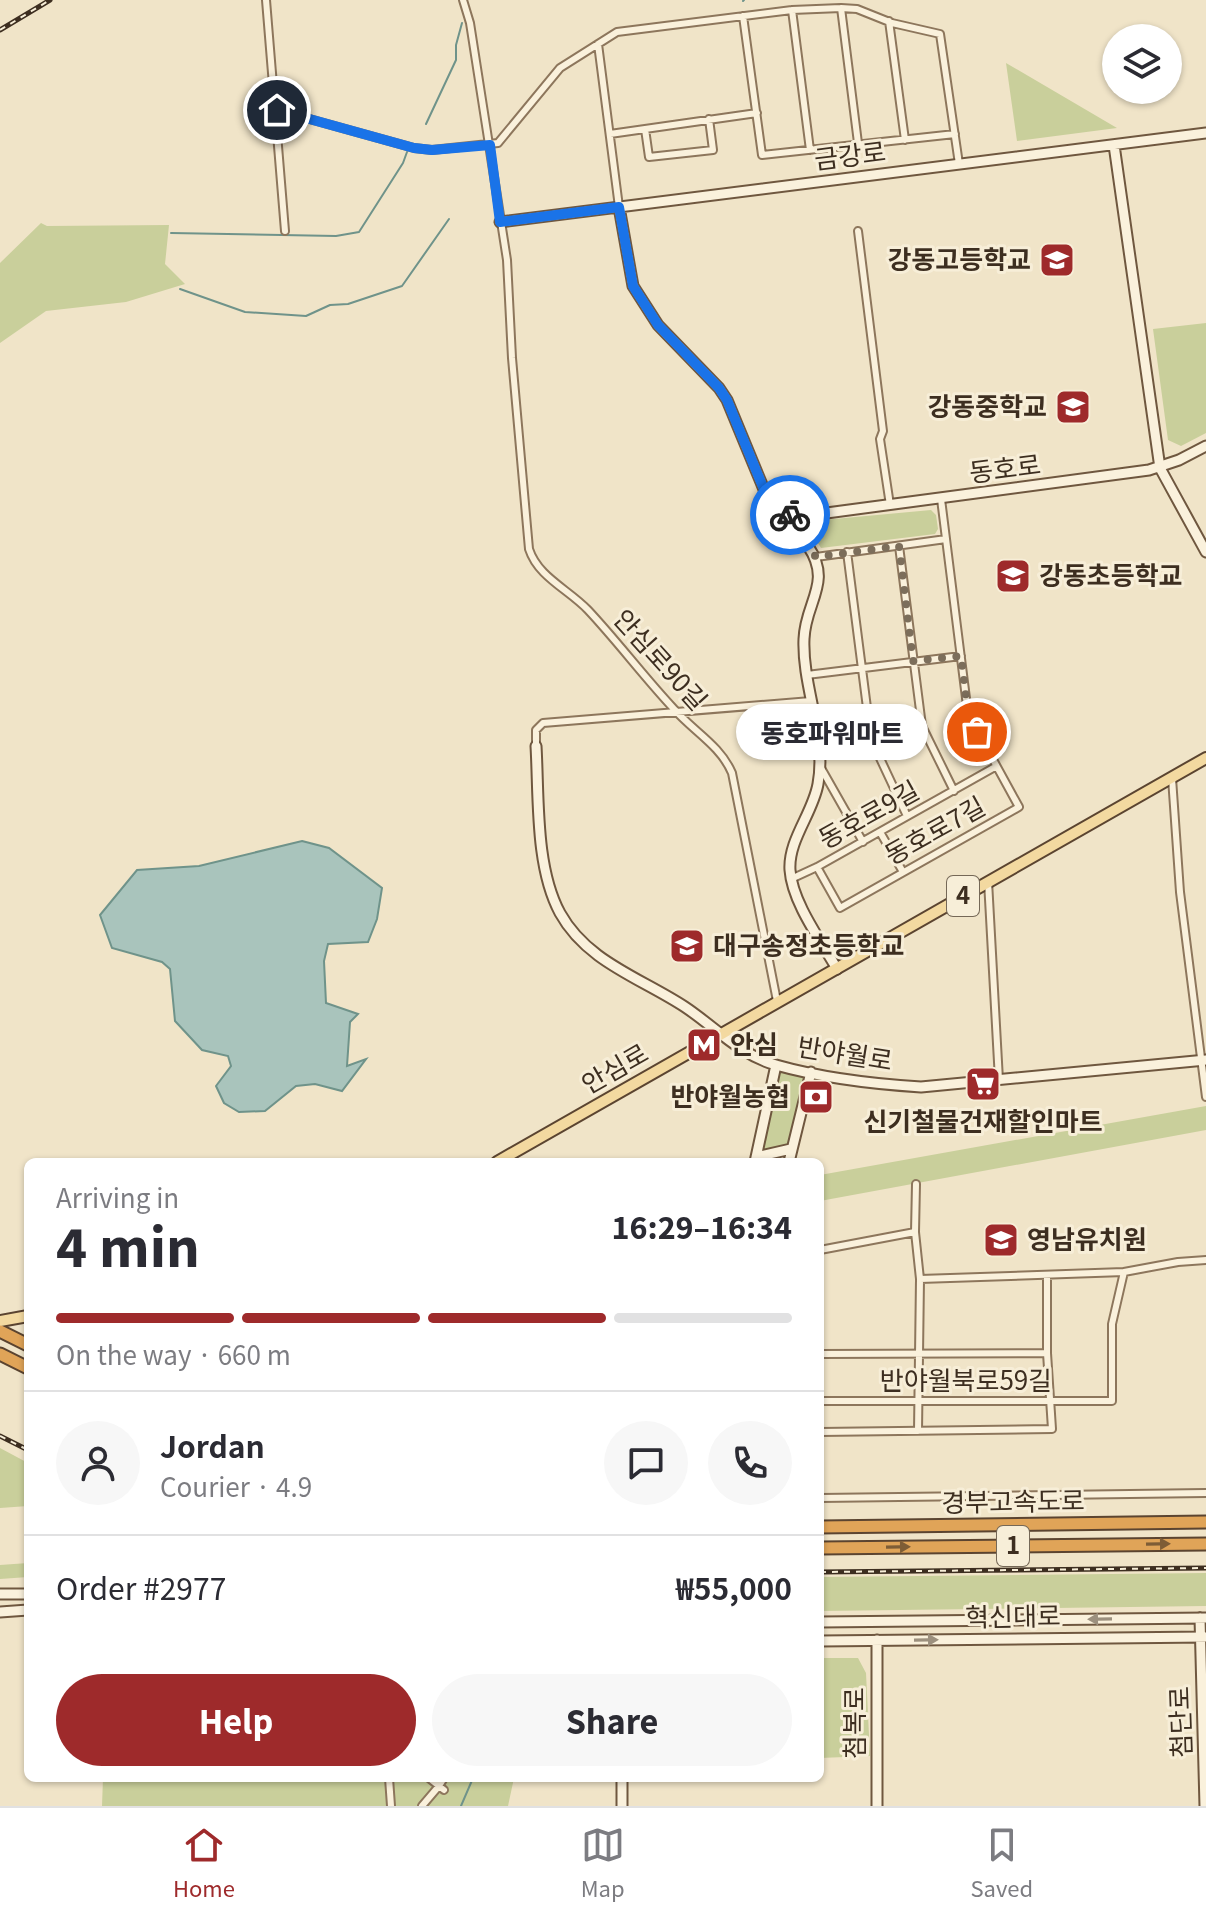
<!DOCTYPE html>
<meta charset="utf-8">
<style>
body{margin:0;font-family:Georgia,"Noto Sans KR",serif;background:#f7f7f7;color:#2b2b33;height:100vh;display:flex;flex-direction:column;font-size:30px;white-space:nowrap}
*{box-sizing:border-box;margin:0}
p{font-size:26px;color:#7c7c81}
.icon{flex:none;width:44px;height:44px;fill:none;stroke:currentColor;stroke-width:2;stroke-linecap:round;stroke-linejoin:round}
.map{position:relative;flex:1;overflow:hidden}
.sheet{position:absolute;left:24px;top:1158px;width:800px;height:624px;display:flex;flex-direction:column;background:#fff;border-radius:12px;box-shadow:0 2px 6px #0004}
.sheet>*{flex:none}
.tools{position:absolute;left:1102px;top:24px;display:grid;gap:16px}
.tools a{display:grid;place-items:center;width:80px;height:80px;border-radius:50%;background:#fff;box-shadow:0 2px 6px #0004;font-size:40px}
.pin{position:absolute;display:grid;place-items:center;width:68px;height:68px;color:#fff;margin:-34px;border:4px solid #fff;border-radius:50%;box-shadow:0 2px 8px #0007}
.courier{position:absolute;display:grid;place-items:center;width:80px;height:80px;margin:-40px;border:6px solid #1a73e8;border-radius:50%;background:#fff;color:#222;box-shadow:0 2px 10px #0007}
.bubble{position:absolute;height:56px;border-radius:28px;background:#fff;box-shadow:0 2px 6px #0004;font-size:26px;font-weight:800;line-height:56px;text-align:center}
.headline em{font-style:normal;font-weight:800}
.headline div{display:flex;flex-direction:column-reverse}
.headline{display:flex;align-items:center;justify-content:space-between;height:136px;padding:0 32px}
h1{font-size:52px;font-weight:800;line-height:60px}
.bar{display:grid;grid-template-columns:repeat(4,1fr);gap:12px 8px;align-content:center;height:96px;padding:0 32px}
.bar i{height:10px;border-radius:6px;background:#e1e1e2}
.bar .current{background:#9e2a2b}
.bar p{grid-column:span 4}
.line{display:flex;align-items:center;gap:20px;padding:0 32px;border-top:2px solid #e1e1e2}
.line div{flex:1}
.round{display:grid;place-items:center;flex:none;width:84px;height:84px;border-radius:42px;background:#f7f7f7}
.cta{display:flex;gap:16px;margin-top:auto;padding:16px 32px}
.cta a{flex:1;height:92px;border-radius:48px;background:#9e2a2b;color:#fff;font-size:32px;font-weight:800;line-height:92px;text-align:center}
.cta a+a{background:#f7f7f7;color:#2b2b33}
.dock{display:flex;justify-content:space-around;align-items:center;height:112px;border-top:2px solid #e1e1e2;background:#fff;font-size:22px;color:#7c7c81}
.dock a{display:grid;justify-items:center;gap:4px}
.dock .current{color:#9e2a2b}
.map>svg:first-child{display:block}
.green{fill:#c9cf9b}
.water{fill:#a9c4bc;stroke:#6f938a;stroke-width:2}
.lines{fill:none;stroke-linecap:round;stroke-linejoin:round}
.stream{stroke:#6f938a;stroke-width:2}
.street-casing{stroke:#8d765c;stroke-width:10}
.secondary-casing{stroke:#6f573f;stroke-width:13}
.primary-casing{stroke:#5b4430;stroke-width:14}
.highway-casing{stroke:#5b4430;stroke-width:15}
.street{stroke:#faf1dc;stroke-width:6}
.secondary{stroke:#faf1dc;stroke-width:9}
.primary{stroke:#f3d9a0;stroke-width:10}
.highway{stroke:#e0a458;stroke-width:11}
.rail-casing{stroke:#3d2e20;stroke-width:5}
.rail{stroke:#f7eed8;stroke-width:2;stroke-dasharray:6;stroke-linecap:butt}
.oneway{fill:#7e5d36}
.oneway2{fill:#9c907e}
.done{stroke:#7c6e5b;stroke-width:8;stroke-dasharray:0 14.4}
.route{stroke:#1a73e8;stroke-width:10}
.labels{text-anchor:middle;stroke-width:6;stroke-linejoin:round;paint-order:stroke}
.shield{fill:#f7eed8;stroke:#756857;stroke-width:2}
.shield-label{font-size:24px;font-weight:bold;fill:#3d2e20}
.street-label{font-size:26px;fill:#3d2e20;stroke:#f7eed8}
.poi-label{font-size:26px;font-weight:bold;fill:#3d2e20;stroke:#f7eed8;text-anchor:start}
</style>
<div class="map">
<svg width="1206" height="1806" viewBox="0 0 1206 1806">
<rect width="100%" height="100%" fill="#f0e4c8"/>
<path class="green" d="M1006,63L1117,128L1017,141Z
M41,223L47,226L169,225L165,264L185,284L126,302L46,311L0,343V263Z
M1206,323V433L1181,446L1168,440L1153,329Z
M931,510L936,515L938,529L935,534L821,548L813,535L823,520Z
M776,1065L811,1072L791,1149L756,1157Z
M1206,1106V1130L820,1201V1175Z
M0,1448L28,1463V1506L0,1508Z
M28,1563V1577L0,1579V1565Z
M1206,1573V1606L820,1611V1577Z
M820,1658H858L866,1673L870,1756L820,1758Z
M103,1778H514L508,1806H102Z"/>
<path class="water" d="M302,841L329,848L382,888L377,919L368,942L328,944L324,961L326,1003L358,1014L350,1022L347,1066L366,1059L342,1091L315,1084L296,1086L265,1111L239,1112L224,1103L216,1086L231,1066L228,1056L202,1050L175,1021L170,969L162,962L112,948L100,915L137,870L199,866Z"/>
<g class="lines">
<path class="stream" d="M743,1L744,0
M426,124L456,60V45L462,23
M171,233L336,236L359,232L403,163L407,152
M180,289L245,312L306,316L330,305L348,304L402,286L449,219
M771,1162L772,1161
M461,1806L473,1778"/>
<defs>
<path id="street" d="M266,0L285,231
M463,0L470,23L507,260L512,358L529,549C538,577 568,589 588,610C618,642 644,677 674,709C693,731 720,745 732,773L777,1001
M841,8L857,9L892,23L940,34L959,164
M792,10L810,150
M743,16L762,155L955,134
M889,21L905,140
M598,44L619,207
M277,110L414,148L432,150L498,143L560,68L617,32L792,10L841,8L858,143
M645,129L649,157L713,150L709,119
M610,134L757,113
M858,231L883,431L880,439L890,505
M899,546L922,726L954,791
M847,552L871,739L907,816
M816,557L946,539
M807,675L961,656
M536,746V730L543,723L811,701
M821,768L863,842
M1172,778L1180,892L1206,1097
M880,832L903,872
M817,867L840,908L1019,807L968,714L941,499
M791,879L817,867L995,767
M988,881L999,1080
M916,1184L915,1232L920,1279L1124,1272
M820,1250L915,1232
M820,1354L1047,1353V1276
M820,1401H1112V1324L1124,1272L1178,1262L1206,1260
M918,1431L920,1279
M820,1432L1052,1429L1047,1353
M820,1498L1206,1493
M389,1778L391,1806
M429,1778L439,1786L444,1778
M422,1806L439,1786L444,1790"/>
<path id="secondary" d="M1114,145L1160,468L1206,552
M619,207L633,286L658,325L719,388L727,400L770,504L782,518
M500,222L1206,133
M788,514L804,516L807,522L804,531L795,533L782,521Z
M804,516L1149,470L1179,460L1206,446
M795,533L801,544L808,546L804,531
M808,546C833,583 805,602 804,639C802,687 827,736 818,784C813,813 788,840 790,870C792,902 821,941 837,969
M536,746C539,797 535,867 560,913C587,962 641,978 685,1007C715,1027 740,1055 776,1065C822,1078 873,1084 921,1087L1206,1060
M756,1157L791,1149
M755,1162L776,1065
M789,1162L811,1072
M0,1594H28
M0,1612L28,1610
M1200,1618L1205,1806
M820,1622L1206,1618
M877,1640V1806
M820,1641L1206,1637
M622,1806V1778"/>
<path id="primary" d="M497,1162L1206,758
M0,1321L28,1316"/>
<path id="highway" d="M0,1331L28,1345
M0,1354L28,1368
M820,1527L1206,1522
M820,1548L1206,1544"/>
</defs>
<use href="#street" class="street-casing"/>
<use href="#secondary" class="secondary-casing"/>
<use href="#primary" class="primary-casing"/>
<use href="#highway" class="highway-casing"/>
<use href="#street" class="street"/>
<use href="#secondary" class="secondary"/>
<use href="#primary" class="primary"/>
<use href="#highway" class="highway"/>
<defs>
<path id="rail" d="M0,30L50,0
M0,1436L28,1450
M820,1572L1206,1568"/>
</defs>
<use href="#rail" class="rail-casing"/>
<use href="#rail" class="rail"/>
</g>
<defs><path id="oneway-solid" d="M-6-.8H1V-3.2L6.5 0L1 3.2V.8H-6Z" transform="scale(2)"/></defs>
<g class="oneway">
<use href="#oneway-solid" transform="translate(1158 1544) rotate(-1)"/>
<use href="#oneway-solid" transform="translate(898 1547) rotate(-1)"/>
</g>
<g class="oneway2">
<use href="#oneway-solid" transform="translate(1100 1619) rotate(179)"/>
<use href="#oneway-solid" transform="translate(926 1640) rotate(-1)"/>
</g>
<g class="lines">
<path class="done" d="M790,515H801C808,519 809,525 804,531L808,546L816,557L899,546L913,661L961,656L968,714L977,732"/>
<path class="route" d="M277,110L414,148L432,150L490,145L500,222L619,207L633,286L658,325L719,388L727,400L770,504L782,518L790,515"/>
</g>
<defs>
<symbol id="school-square" viewBox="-11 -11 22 22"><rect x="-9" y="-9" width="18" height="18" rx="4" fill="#9e2a2b" stroke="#f7eed8"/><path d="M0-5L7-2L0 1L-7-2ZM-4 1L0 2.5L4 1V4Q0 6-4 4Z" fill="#fff"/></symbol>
<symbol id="metro-square" viewBox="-11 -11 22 22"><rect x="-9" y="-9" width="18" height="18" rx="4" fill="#9e2a2b" stroke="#f7eed8"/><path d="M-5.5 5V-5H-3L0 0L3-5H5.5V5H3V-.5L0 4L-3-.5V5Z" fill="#fff"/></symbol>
<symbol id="supermarket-square" viewBox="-11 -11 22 22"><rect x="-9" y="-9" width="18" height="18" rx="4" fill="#9e2a2b" stroke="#f7eed8"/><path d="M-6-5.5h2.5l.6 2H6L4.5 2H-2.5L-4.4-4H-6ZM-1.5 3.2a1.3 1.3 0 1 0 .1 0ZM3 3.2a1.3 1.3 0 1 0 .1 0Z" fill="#fff"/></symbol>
<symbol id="bank-square" viewBox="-11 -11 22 22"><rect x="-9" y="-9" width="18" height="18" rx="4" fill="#9e2a2b" stroke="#f7eed8"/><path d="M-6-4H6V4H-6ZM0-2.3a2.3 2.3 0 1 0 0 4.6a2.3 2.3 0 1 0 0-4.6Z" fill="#fff"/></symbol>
</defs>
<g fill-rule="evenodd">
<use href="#school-square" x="1037" y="240" width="40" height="40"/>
<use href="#school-square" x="1053" y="387" width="40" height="40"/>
<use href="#school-square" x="993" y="556" width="40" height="40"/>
<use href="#school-square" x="667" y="926" width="40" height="40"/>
<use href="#metro-square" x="684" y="1025" width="40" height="40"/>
<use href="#supermarket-square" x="963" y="1064" width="40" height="40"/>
<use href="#bank-square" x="796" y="1077" width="40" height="40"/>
<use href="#school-square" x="981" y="1220" width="40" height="40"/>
</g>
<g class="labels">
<g class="shield">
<rect x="947" y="876" width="32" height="40" rx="6"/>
<rect x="997" y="1526" width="32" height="40" rx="6"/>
</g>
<g class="shield-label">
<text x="963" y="904">4</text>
<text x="1013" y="1554">1</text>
</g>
<g class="street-label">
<text transform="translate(850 156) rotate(-7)" y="9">금강로</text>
<text transform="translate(1005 469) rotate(-7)" y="9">동호로</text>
<text transform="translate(660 660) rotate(48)" y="9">안심로90길</text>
<text transform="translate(869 815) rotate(-29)" y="9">동호로9길</text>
<text transform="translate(935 831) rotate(-29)" y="9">동호로7길</text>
<text transform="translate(845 1054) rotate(9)" y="9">반야월로</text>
<text transform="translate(615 1069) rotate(-30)" y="9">안심로</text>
<text x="966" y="1390">반야월북로59길</text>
<text transform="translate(1013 1502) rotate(-1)" y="9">경부고속도로</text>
<text transform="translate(1013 1617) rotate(-1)" y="9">혁신대로</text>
<text transform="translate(1181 1722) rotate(-92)" y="9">첨단로</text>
<text transform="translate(855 1723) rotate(-90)" y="9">첨복로</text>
</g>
<g class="poi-label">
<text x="1031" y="269" text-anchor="end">강동고등학교</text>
<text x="1047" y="416" text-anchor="end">강동중학교</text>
<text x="1039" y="585">강동초등학교</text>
<text x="713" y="955">대구송정초등학교</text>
<text x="730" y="1054">안심</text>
<text x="790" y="1106" text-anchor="end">반야월농협</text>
<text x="983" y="1131" text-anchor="middle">신기철물건재할인마트</text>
<text x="1027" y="1249">영남유치원</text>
</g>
</g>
</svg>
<div class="tools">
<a><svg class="icon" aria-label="layers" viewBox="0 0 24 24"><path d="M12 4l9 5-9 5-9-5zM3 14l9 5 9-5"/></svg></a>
</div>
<div class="pin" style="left:977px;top:732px;background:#ea580c"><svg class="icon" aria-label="bag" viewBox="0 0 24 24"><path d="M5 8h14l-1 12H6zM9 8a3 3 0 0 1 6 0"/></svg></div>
<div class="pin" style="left:277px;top:110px;background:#1f2937"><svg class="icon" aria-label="home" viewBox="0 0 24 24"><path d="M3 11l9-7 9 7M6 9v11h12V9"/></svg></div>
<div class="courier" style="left:790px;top:515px"><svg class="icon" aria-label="bike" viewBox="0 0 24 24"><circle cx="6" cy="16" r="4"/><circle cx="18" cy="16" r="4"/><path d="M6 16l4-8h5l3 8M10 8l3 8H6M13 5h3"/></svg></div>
<div class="bubble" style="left:736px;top:704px;width:192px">동호파워마트</div>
<section class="sheet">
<div class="headline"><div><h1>4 min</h1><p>Arriving in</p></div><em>16:29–16:34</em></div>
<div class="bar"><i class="current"></i><i class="current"></i><i class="current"></i><i></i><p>On the way · 660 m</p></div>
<div class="line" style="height:144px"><a class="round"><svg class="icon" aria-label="person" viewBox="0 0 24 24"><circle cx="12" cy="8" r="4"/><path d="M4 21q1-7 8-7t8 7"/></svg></a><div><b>Jordan</b><p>Courier · 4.9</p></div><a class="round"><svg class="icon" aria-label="chat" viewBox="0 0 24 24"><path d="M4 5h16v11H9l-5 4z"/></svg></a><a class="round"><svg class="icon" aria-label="phone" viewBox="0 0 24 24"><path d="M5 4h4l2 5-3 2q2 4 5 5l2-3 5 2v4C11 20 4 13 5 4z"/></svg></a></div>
<div class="line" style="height:104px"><div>Order #2977</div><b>₩55,000</b></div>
<div class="cta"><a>Help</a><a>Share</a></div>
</section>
</div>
<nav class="dock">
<a class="current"><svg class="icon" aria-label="home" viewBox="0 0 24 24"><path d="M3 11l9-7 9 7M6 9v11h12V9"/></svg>Home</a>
<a><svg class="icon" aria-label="map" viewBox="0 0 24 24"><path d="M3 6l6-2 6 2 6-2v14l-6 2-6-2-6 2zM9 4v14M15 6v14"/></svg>Map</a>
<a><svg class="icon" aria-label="saved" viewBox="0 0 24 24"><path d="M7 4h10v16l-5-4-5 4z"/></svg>Saved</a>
</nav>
